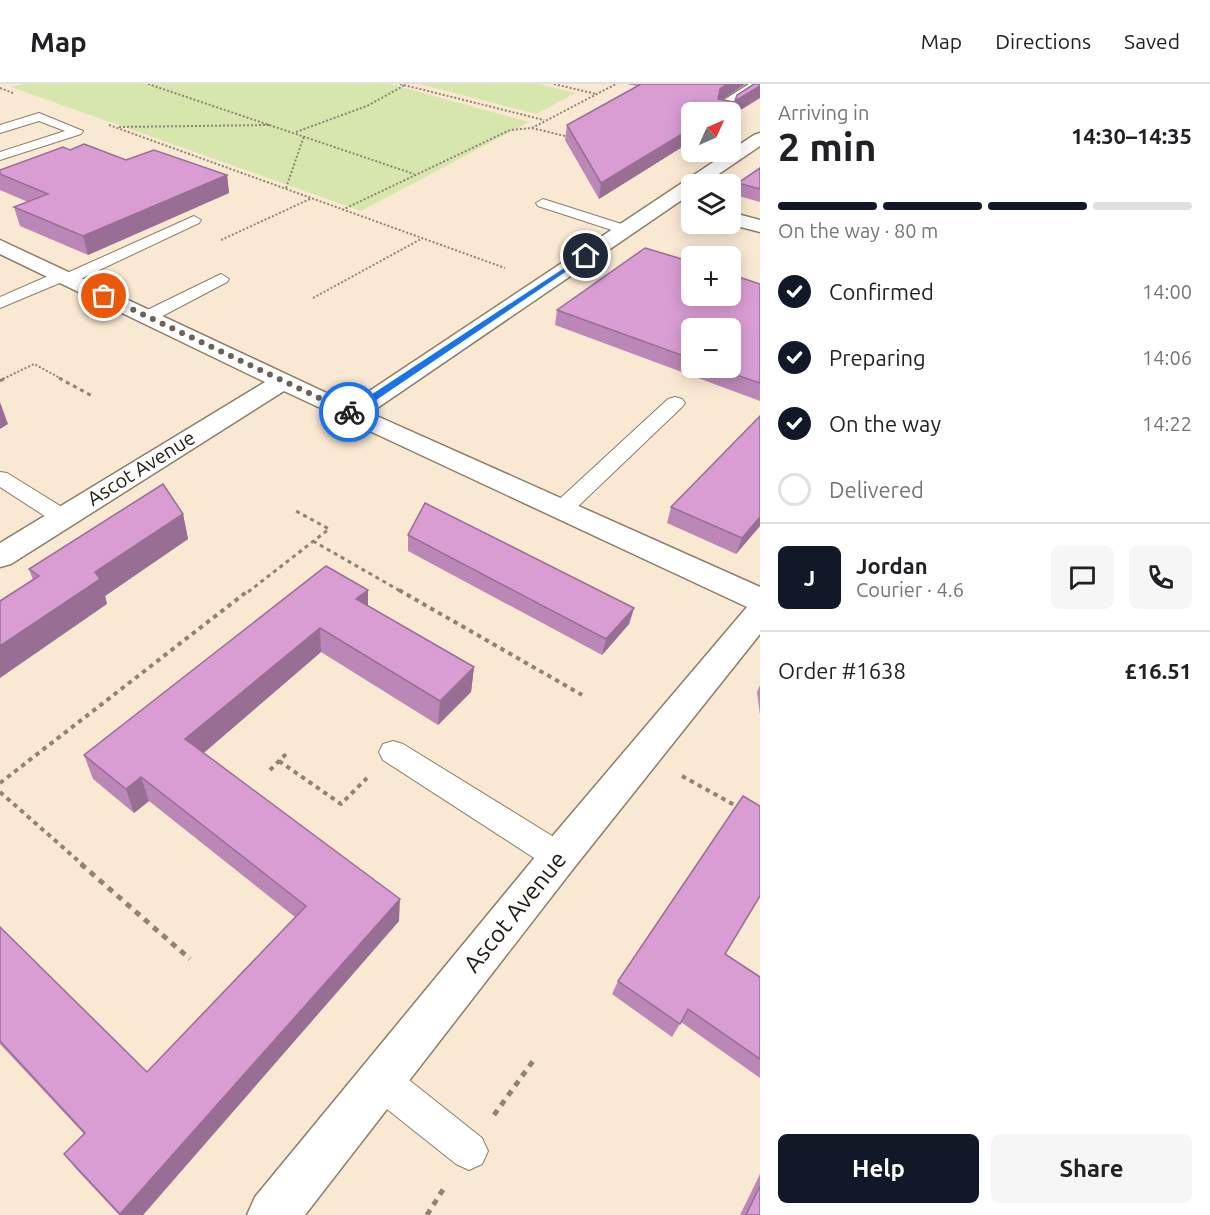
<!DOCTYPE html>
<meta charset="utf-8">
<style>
body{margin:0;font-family:Ubuntu,sans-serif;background:#f6f6f6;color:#202124;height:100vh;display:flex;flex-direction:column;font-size:22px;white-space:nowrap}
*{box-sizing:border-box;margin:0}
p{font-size:20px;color:#757577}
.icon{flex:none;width:33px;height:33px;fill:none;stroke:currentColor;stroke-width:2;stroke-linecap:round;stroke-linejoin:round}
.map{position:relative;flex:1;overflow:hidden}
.drawer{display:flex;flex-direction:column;background:#fff;width:450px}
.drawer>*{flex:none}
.needle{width:39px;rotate:45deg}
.buttons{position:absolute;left:681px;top:18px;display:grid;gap:12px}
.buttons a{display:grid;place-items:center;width:60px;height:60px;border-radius:9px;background:#fff;box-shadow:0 3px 15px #0003;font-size:30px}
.pin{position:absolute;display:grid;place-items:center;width:51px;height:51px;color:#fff;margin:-26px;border:3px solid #fff;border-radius:50%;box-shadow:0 2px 6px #0007}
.courier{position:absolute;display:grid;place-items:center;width:60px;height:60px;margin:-30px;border:4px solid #1a73e8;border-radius:50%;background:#fff;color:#222;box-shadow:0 2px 8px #0007}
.overview em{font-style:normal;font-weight:700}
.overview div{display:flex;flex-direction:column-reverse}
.overview{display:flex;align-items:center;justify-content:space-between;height:102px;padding:0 18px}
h1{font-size:39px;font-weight:700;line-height:45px}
.bar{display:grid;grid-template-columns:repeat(4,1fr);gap:9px 6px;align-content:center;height:72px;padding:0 18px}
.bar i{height:8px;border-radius:4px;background:#e0e0e0}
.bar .selected{background:#111827}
.bar p{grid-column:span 4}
.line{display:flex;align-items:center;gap:15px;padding:0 18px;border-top:2px solid #e0e0e0}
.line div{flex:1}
.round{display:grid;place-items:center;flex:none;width:63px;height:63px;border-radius:9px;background:#f6f6f6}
ol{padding:0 18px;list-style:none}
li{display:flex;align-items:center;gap:18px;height:66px}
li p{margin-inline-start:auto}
li .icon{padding:6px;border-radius:50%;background:#111827;color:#fff;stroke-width:4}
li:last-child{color:#757577}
li i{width:33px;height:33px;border:3px solid #e0e0e0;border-radius:50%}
.button{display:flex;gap:12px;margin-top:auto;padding:12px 18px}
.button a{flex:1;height:69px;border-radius:9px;background:#111827;color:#fff;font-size:24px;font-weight:700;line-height:69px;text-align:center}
.button a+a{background:#f6f6f6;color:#202124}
header{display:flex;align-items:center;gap:36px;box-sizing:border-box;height:84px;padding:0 30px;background:#fff;border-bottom:2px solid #e0e0e0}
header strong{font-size:28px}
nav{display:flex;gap:33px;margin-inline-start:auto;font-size:21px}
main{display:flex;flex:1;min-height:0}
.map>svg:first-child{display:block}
.green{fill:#d7e6ac}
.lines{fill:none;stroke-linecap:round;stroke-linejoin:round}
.lane-casing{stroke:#8c7d68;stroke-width:2}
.street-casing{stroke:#8c7d68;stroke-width:3}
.path-far3{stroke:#8f8373;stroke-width:2;stroke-dasharray:2 2;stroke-linecap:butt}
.path-far2{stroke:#8f8373;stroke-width:3;stroke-dasharray:4 4;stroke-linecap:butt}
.path-far1{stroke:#8f8373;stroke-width:4;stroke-dasharray:4.5 4.5;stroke-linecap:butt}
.path{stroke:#8f8373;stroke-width:5;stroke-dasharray:6 6;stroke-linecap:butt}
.lane{fill:#fff;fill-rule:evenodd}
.street{fill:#fff;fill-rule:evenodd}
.wall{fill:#bb87b6;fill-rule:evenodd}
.shaded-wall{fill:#986e94}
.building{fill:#d99dd4;stroke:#986e94;stroke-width:1.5}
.route{fill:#1a73e8}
.done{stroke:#6c6255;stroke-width:6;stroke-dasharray:0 10.8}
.labels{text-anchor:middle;stroke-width:4.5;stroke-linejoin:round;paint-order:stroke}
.street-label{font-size:20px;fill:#201a11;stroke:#fff}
.near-street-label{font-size:24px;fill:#201a11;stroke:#fff}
</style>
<header>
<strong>Map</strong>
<nav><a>Map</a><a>Directions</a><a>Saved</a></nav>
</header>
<main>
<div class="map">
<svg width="760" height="1131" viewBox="0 0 760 1131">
<rect width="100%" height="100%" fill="#fae9d2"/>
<path class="green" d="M23,0H390L529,38L361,127L11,3Z
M419,0H539L576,9L536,30Z"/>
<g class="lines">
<defs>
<path id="lane" d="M39,29L83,47L81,50L0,76V68L65,47L39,37L0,49V41Z
M543,115L631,143L634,146L626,151L621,149L538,122L536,119Z
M194,132L201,136L199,139L74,198H62L0,224V213L55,189H67Z
M221,190L229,195L227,198L153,237H141L138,233L141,229Z
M675,313L682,315L685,319L682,323L569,431L561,433L553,431L550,426L553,421L668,315Z
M0,388L7,389L70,428L73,433L70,438L62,440L54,438L0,403Z
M393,657L403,660L570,763L574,773L570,783L559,787L548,783L383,676L379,668L383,660Z
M381,979L394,984L482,1054L488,1067L482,1080L469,1086L456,1080L368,1010L363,997L368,984Z"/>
<path id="street" d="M749,0H760V6L732,24L730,30L717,28L719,19Z
M760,49V62L704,100H692V109L370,329L760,503V550L573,785L305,1131H247L255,1113L545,761L747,523L284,307L11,480L0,483V459L265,298L0,170V156L350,320L754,51Z
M730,128L760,136V148L729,140Z"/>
</defs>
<use href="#lane" class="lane-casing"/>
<use href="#street" class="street-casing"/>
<path class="path-far3" d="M148,0L414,90
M400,0L544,36
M554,0L596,10
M0,4L13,9
M109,41L505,184
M119,43L270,41
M532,44L569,53
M296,48L367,22L405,1
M286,104L304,52
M342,126L510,46L532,44L616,0
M221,156L310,115
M313,214L421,155
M3,295L34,280L62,295"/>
<path class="path-far2" d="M59,294L94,313
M0,297L6,294
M313,457L402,508
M248,508L329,445L296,427"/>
<path class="path-far1" d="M399,506L582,611
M279,677L341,720L367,694
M270,686L288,668
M682,692L738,723
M0,699L249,506
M0,708L83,781"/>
<path class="path" d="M81,780L190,875
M494,1031L533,977
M427,1131L444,1104"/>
<use href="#lane" class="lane"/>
<use href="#street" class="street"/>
</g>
<path class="wall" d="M627,0H745L721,16L731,32L599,115L565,56L567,41L637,2Z
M70,66L126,76L227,91L229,109L88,171L20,142L14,123L28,118L0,106V86Z
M760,84V118L735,111L738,99Z
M760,200V317L555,241L557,226ZM692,244L730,284H692Z
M760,332V442L736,470L667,439L671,423Z
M183,430L188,455L105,512L107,520L33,496L29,485Z
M408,451L634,524L629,540L602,571L408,467Z
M326,482L368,522L474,583L471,608L438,641L321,568L203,669L399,837L143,1131H119L77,1086L64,1070L84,1050L0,960V843L147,988L295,833L149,717L134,729L93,695L84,671Z
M760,601V631L757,608Z
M725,870L760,893V994L681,938L672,953L612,910L618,897Z
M760,1090V1131H740Z"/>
<path class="shaded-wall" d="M727,0H745L717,19L720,5Z
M760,2V14L731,32L735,17Z
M734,18L731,32L730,28H717Z
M692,44V57L599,115L601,99Z
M227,91L229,109L88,171L83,152Z
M0,318L8,340L0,345Z
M183,430L188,455L105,512L107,520L0,594V562L95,488Z
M760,433V442L736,470L742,454Z
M368,506V531L356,515Z
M634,524L629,540L602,571L606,555Z
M320,544L321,568L191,680L185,655Z
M474,583L471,608L438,641L440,617Z
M141,693L149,717L134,729L126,705Z
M400,815L399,837L143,1131H121L120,1130Z"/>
<path class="building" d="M641,0H727L720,5L718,15L734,18L717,28H692V44L601,99L567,41Z
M754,0H760V2L735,17L737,11Z
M84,60L126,76L154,66L227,91L83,152L14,123L48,110L0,90V86L63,63L70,66Z
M760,84V105L738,99Z
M645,164L692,178V212H730V190L760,200V299L716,284H730V244H692V275L557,226Z
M760,332V433L742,454L671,423Z
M163,400L183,430L95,488L100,495L0,562V517L39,492L29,485Z
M425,419L634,524L606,555L408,451Z
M326,482L368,506L356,515L474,583L440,617L320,544L185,655L400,815L120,1130L64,1070L85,1049L0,957V843L147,988L306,822L141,693L126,705L84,671Z
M743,712L760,722V812L725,870L760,893V975L688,925L680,940L618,897Z
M760,1102V1131H746Z"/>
<path class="route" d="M584,171L589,172L354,331L345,328Z"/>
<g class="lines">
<path class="done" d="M104,212L349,328"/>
</g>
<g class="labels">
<g class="street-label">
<text transform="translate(141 384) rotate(-32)" y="7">Ascot Avenue</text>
</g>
<g class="near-street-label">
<text transform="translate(515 828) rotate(-51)" y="8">Ascot Avenue</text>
</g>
</g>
</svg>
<div class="buttons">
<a><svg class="needle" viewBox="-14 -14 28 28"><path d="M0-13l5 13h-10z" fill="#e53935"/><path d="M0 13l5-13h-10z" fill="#757577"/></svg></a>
<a><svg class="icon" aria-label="layers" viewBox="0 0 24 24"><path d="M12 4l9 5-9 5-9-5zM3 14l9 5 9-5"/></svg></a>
<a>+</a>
<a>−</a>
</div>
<div class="pin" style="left:104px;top:212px;background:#ea580c"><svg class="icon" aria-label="bag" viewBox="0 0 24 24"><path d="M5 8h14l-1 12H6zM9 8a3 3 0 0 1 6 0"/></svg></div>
<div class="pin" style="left:586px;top:172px;background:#1f2937"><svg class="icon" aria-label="home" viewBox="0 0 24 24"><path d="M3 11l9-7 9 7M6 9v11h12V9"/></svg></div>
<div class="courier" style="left:349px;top:328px"><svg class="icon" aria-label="bike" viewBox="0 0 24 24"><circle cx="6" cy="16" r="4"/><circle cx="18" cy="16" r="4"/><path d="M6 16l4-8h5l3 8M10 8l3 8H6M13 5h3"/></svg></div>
</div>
<section class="drawer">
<div class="overview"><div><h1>2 min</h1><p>Arriving in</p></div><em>14:30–14:35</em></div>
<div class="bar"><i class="selected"></i><i class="selected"></i><i class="selected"></i><i></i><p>On the way · 80 m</p></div>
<ol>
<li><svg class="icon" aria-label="check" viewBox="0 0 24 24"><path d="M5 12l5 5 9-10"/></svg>Confirmed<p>14:00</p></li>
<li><svg class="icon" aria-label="check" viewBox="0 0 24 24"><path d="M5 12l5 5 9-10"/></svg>Preparing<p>14:06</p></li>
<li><svg class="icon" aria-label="check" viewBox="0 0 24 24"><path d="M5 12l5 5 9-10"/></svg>On the way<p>14:22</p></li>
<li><i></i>Delivered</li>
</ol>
<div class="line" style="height:108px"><b class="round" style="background:#111827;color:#fff">J</b><div><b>Jordan</b><p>Courier · 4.6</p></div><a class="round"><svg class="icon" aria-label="chat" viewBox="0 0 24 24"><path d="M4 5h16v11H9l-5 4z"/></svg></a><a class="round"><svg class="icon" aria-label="phone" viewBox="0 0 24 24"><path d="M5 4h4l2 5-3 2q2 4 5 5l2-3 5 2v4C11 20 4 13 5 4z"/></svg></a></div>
<div class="line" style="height:78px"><div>Order #1638</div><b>£16.51</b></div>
<div class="button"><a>Help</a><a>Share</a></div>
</section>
</main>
